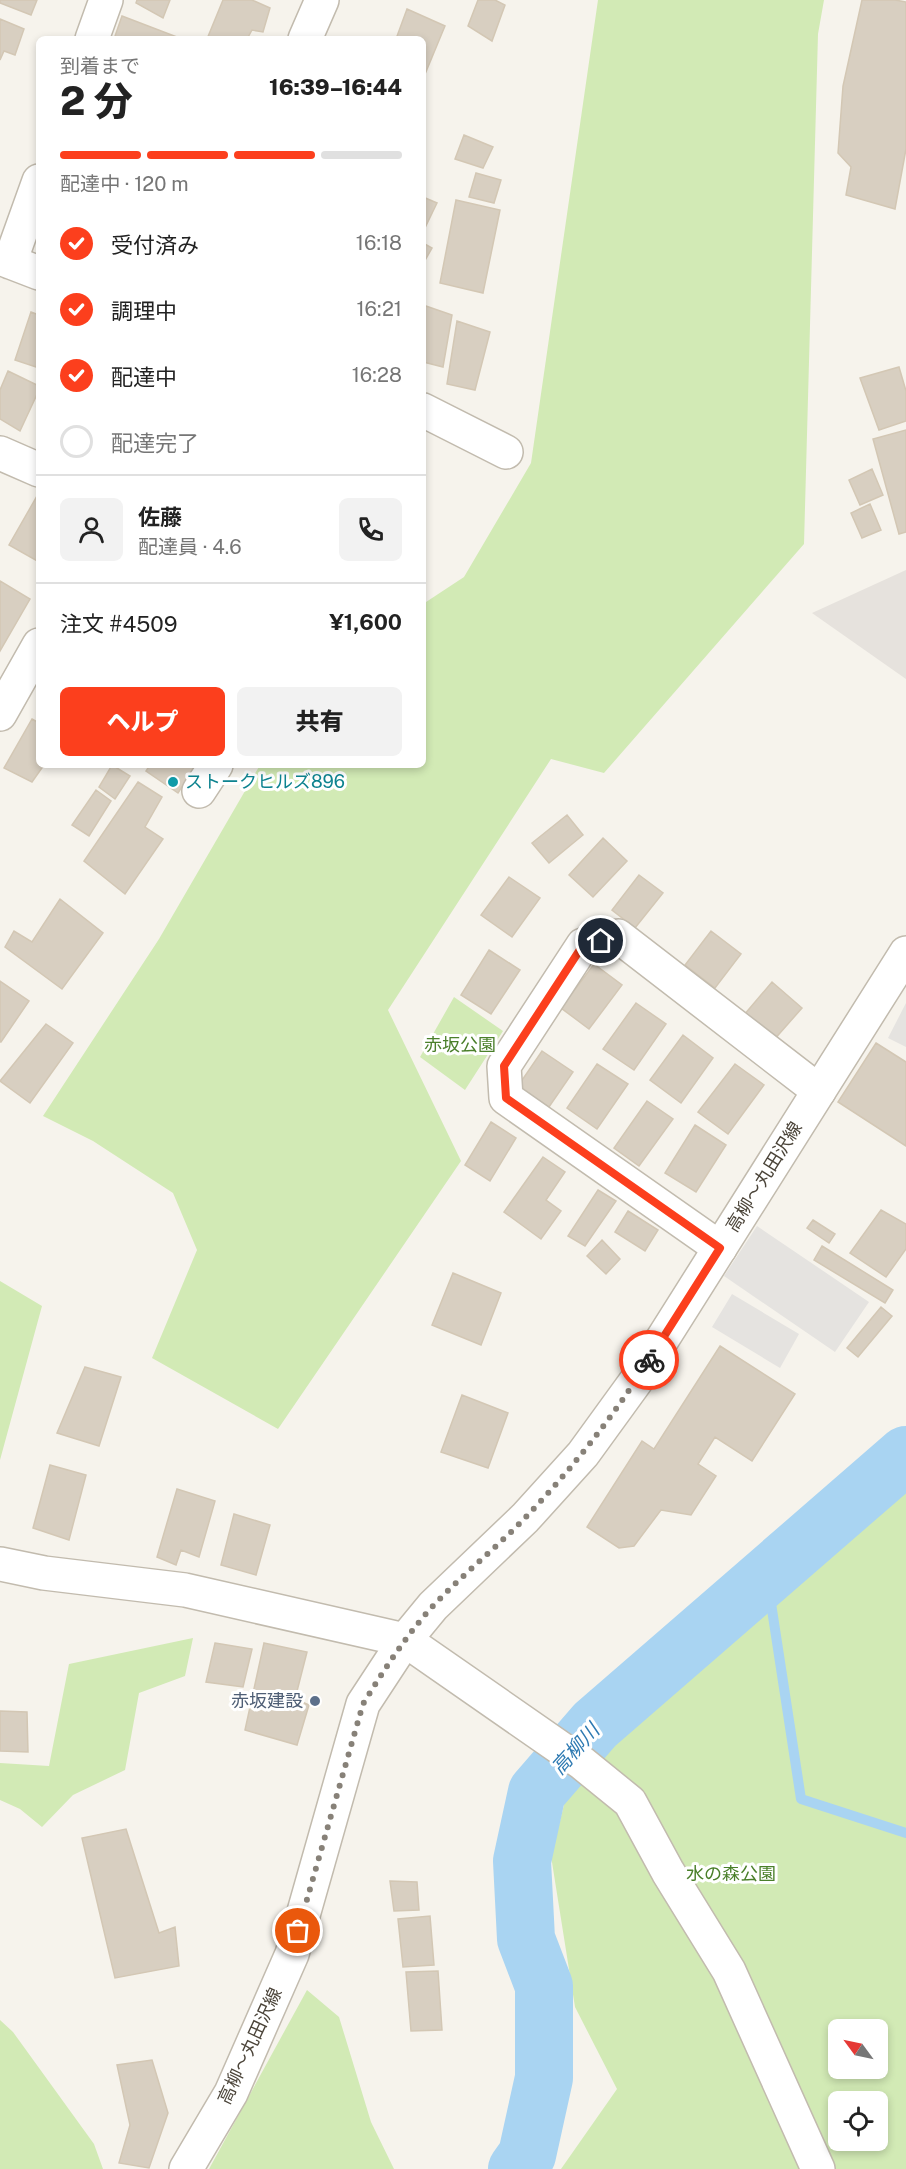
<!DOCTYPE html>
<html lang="ja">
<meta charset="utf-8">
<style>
body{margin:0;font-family:"Public Sans","Noto Sans JP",sans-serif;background:#f2f2f2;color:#222;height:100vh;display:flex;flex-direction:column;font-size:22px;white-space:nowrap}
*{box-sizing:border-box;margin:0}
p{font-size:20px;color:#767676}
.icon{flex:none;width:33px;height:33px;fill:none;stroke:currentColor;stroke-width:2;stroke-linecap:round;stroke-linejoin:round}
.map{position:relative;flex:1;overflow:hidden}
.details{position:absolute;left:36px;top:36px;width:390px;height:732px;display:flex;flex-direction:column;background:#fff;border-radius:9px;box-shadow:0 3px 9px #0003}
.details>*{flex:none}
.needle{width:39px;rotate:303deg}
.tools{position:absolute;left:828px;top:2019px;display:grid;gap:12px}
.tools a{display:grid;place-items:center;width:60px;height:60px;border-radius:9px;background:#fff;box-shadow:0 3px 9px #0003;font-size:30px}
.pin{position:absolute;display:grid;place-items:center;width:51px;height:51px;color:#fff;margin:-26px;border:3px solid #fff;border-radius:50%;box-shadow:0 2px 6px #0007}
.courier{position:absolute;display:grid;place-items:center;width:60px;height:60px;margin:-30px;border:4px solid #fc3f1d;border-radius:50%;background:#fff;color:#222;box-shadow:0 2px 8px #0007}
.head em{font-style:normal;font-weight:800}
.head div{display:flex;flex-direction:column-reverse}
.head{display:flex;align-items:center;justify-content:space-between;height:102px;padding:0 24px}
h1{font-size:39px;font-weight:800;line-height:45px}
.bar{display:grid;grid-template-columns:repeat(4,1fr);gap:9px 6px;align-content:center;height:72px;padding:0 24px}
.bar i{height:8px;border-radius:4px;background:#e0e0e0}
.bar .active{background:#fc3f1d}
.bar p{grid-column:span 4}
.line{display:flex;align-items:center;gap:15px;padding:0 24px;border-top:2px solid #e0e0e0}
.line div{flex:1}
.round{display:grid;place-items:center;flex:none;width:63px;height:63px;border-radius:9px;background:#f2f2f2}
ol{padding:0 24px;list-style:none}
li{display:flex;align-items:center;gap:18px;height:66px}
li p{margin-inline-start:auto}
li .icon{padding:6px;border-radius:50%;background:#fc3f1d;color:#fff;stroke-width:4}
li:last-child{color:#767676}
li i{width:33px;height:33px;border:3px solid #e0e0e0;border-radius:50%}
.primary-button{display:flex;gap:12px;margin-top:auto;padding:12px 24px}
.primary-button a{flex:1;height:69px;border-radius:9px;background:#fc3f1d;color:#fff;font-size:24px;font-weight:800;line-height:69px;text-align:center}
.primary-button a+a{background:#f2f2f2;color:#222}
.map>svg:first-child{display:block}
.industrial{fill:#e6e2dd}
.green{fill:#d2eab5;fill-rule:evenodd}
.parking{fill:#e5e3e0}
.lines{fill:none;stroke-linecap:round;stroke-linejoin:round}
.stream{stroke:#a9d4f2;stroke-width:10}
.river{stroke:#a9d4f2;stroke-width:58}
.building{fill:#d8cfc1;stroke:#d3c7b4;stroke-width:1.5}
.minor-casing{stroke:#c2bbae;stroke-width:36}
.tertiary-casing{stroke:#c2bbae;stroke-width:36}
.minor{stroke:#fff;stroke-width:33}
.tertiary{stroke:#fff;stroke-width:33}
.done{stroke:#878178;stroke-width:6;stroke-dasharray:0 10.8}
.route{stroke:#fc3f1d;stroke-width:8}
.culture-dot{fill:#0f9aa8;stroke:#fff;stroke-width:2}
.service-dot{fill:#5c6f8a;stroke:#fff;stroke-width:2}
.labels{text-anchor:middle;stroke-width:6;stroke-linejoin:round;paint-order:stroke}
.culture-label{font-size:18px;fill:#0d838f;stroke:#fff;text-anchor:start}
.park-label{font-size:18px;fill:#4a7f2a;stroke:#fff}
.street-label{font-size:18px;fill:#4b4439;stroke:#fff}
.service-label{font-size:18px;fill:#4e5e75;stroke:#fff;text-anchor:end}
.water-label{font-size:20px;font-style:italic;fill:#2e7ab2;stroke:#fff}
</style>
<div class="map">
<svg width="906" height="2169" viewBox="0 0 906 2169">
<rect width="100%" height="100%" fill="#f6f3ec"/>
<path class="industrial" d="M906,570V679L812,613Z"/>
<path class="green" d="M598,0H824L818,34L804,544L604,773L551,759L388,1010L461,1161L278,1429L152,1358L197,1250L173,1193L93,1141L43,1116L159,939L260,765H423V604L464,577L531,463Z
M454,997L503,1031L465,1090L420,1057Z
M0,1281L42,1306L0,1460Z
M906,1477V2169H561L617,2089L575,2007L551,1856L565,1801L605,1748L772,1607ZM838,2030H878V2068H838ZM838,2102H878V2140H838Z
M193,1638L185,1676L139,1693L125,1770L73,1795L42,1827L20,1809L0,1800V1763L49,1766L69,1664Z
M307,1990L339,2017L371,2122L394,2169H209Z
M0,2020L13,2032L94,2144L103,2169H0Z"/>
<path class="parking" d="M906,1003V1047L888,1038Z
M757,1226L869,1302L835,1352L724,1276Z
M732,1294L799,1334L780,1368L712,1327Z"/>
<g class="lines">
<path class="stream" d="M767,1577L801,1799L906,1833"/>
<path class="river" d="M517,2169L527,2155L544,2078V1986L526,1939L522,1861L537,1792L595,1725L906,1455"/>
</g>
<path class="building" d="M0,0H37L31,15L0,3Z
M137,0H170L163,18L136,3Z
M223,0H252L270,8L263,32L252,30L247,39H207Z
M478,0H495L505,5L492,41L468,26Z
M862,0H895L906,2V149L895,209L846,195L851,167L838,153L843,86Z
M407,9L445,26L423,79V39H396Z
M122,16L177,37V39H114Z
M0,19L24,29L15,55L4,51L0,60Z
M464,135L493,147L483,168L455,159Z
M476,173L501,180L494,203L469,197Z
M423,197L437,203L423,232Z
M456,200L500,210L483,293L440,283Z
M423,243L432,248L423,264Z
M423,305L452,315L443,367L423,362Z
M31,312L39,315V368L15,360Z
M457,321L490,332L475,390L447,384Z
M899,367L906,391V421L879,430L860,378Z
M8,371L39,386V390L20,431L0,419V390Z
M906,430V532L899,534L873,439Z
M872,469L883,495L860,505L849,480Z
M37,496L39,498V562L9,545Z
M870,504L881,530L862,538L851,513Z
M0,581L30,599L0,651Z
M32,719L39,723V765H44L32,782L4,768Z
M112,765L130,776L115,799L99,787Z
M150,765H196L178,793L146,771Z
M138,782L162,797L145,827L163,839L125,894L84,861Z
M96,790L111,801L89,836L72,825Z
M567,815L583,835L549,863L532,843Z
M603,838L627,861L593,897L569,875Z
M639,875L663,893L635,928L612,910Z
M509,877L540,898L512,937L481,915Z
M60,899L103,933L62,989L5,947L14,931L32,942Z
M711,931L741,954L715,988L685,965Z
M489,950L520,970L491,1014L461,995Z
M594,964L622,985L589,1029L561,1008Z
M0,981L29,1001L1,1042H0Z
M772,982L802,1008L773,1041L744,1015Z
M636,1003L666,1024L634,1070L603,1049Z
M46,1024L73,1043L30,1103L0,1081Z
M683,1035L713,1058L681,1103L650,1080Z
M876,1043L906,1062V1146L838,1102Z
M542,1051L573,1072L549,1107L518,1086Z
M597,1064L628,1084L597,1129L567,1108Z
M735,1064L764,1085L728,1134L698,1112Z
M647,1101L673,1119L639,1166L614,1148Z
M491,1122L516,1138L490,1181L465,1165Z
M695,1125L726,1145L696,1192L665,1173Z
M543,1157L565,1172L546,1200L561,1211L541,1239L504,1212Z
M598,1190L616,1201L585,1246L568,1236Z
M881,1210L906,1224V1249L886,1277L850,1253Z
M628,1211L658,1230L645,1251L615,1232Z
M813,1220L835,1234L829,1243L807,1228Z
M602,1240L620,1259L606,1274L587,1256Z
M822,1246L893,1290L885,1303L814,1260Z
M453,1273L501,1293L481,1345L432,1325Z
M881,1307L892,1316L858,1357L847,1348Z
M720,1346L795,1394L752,1461L715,1437L698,1464L716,1476L691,1515L661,1510L634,1546L619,1548L587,1527L642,1441L654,1449Z
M85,1367L121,1377L99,1446L57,1433Z
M462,1395L508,1413L488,1468L441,1452Z
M50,1465L86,1475L69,1540L33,1528Z
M177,1489L215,1501L199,1557L181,1550L176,1565L157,1557Z
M234,1514L270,1525L256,1575L221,1565Z
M215,1643L252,1649L243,1687L206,1682Z
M264,1643L307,1652L295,1699L309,1705L297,1745L245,1730Z
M0,1711L27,1712L28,1752L0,1751Z
M126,1829L159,1933L175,1927L179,1966L115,1978L82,1838Z
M390,1881L417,1882L419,1910L394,1911Z
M430,1916L434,1965L403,1967L398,1919Z
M438,1971L442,2030L411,2031L406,1972Z
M152,2060L168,2113L149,2168L119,2163L130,2125L117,2065Z"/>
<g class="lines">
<defs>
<path id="minor" d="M92,39L106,0
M305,39L322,0
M0,258L39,273
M10,262L39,181
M423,410L506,452
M0,453L39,470
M0,714L39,645
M199,791L216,765
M720,1248L506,1098L504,1066L583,945L618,936L819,1091
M0,1564L44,1573L185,1590L405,1640L582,1763L630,1802L668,1872L729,1971L818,2169"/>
<path id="tertiary" d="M186,2169L231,2093L292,1954L363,1704L405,1640L433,1606L525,1518L583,1454L636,1381L906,953"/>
</defs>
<use href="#minor" class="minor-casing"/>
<use href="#tertiary" class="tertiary-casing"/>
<use href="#minor" class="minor"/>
<use href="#tertiary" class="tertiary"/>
</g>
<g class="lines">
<path class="done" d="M298,1931L363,1704C384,1670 405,1637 432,1607C461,1576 495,1549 525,1518C571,1470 613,1417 649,1360"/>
<path class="route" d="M601,941L583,945L504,1066L506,1098L720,1248L649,1360"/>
</g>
<circle class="culture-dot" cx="173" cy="782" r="6"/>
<circle class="service-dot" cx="315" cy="1701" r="6"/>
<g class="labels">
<g class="culture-label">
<text x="185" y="788">ストークヒルズ896</text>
</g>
<g class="park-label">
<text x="460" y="1051">赤坂公園</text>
<text x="731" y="1880">水の森公園</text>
</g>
<g class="street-label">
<text transform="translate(764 1177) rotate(-58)" y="6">高柳～丸田沢線</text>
<text transform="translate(250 2046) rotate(-65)" y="6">高柳～丸田沢線</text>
</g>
<g class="service-label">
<text x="303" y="1707">赤坂建設</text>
</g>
<g class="water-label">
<text transform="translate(575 1749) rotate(-48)" y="7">高柳川</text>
</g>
</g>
</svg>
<div class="tools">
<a><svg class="needle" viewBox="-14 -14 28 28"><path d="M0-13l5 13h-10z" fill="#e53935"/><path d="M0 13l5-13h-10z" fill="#767676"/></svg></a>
<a><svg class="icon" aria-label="locate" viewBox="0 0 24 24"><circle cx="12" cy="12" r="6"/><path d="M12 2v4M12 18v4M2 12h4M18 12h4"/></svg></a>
</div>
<div class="pin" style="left:298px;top:1931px;background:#ea580c"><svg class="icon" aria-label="bag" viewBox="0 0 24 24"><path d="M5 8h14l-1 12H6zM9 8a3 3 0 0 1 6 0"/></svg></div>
<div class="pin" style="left:601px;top:941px;background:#1f2937"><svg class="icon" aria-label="home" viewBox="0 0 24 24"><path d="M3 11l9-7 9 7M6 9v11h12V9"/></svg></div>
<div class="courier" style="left:649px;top:1360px"><svg class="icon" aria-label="bike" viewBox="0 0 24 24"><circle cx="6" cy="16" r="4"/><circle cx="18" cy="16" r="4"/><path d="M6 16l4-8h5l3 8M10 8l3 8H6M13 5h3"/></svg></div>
<section class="details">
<div class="head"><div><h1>2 分</h1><p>到着まで</p></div><em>16:39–16:44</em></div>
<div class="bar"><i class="active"></i><i class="active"></i><i class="active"></i><i></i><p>配達中 · 120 m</p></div>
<ol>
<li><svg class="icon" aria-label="check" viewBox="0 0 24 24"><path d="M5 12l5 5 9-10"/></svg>受付済み<p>16:18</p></li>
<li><svg class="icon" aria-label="check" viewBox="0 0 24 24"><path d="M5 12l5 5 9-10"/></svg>調理中<p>16:21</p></li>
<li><svg class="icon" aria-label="check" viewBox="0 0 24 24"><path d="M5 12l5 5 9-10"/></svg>配達中<p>16:28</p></li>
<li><i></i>配達完了</li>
</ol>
<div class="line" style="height:108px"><a class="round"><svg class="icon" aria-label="person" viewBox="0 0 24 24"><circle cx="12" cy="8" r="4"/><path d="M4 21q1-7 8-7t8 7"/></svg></a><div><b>佐藤</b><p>配達員 · 4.6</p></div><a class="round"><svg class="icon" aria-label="phone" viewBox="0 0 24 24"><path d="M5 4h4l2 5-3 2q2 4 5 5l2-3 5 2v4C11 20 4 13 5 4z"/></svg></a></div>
<div class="line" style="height:78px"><div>注文 #4509</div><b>¥1,600</b></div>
<div class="primary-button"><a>ヘルプ</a><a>共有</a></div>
</section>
</div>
